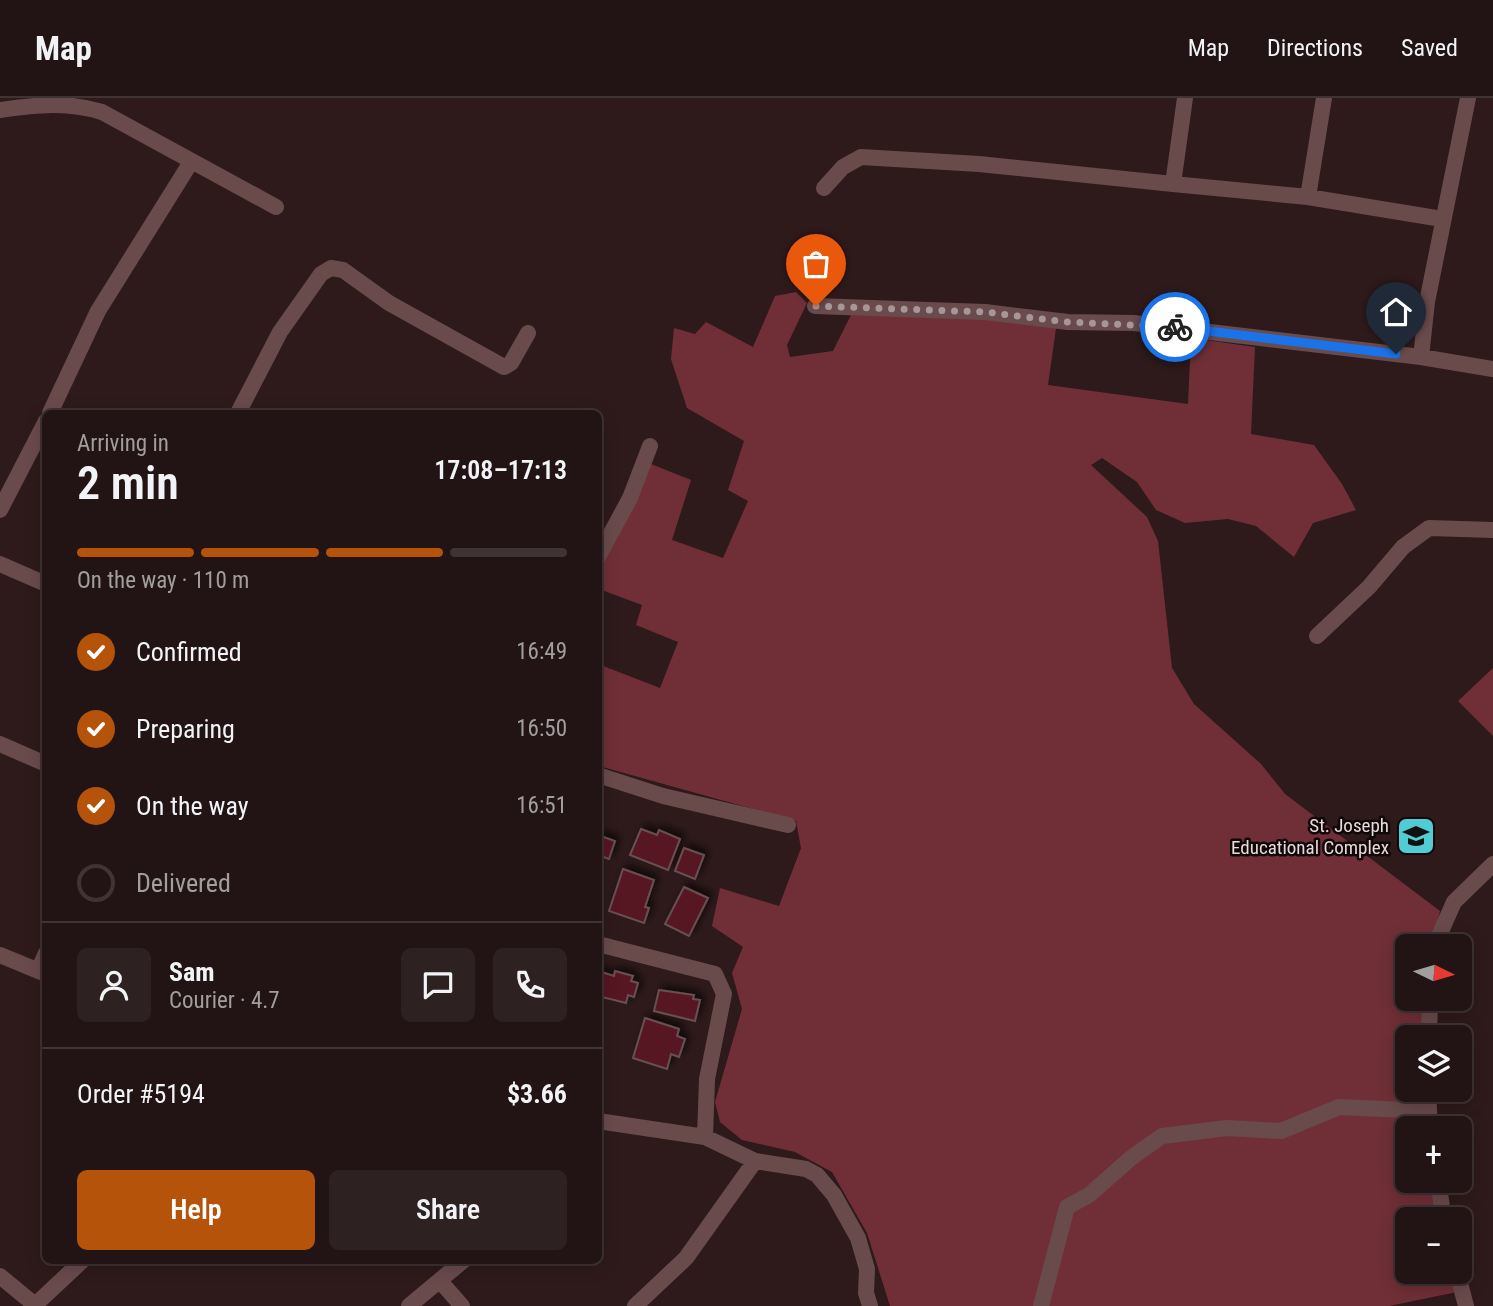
<!DOCTYPE html>
<meta charset="utf-8">
<style>
body{margin:0;font-family:"Roboto Condensed",sans-serif;background:#2e2122;color:#f1f3f6;height:100vh;display:flex;flex-direction:column;font-size:26px;white-space:nowrap}
*{box-sizing:border-box;margin:0}
p{font-size:23px;color:#a29ea0}
.icon{flex:none;width:38px;height:38px;fill:none;stroke:currentColor;stroke-width:2;stroke-linecap:round;stroke-linejoin:round}
.map{position:relative;flex:1;overflow:hidden}
.details{position:absolute;left:42px;top:312px;width:560px;height:854px;display:flex;flex-direction:column;background:#221414;border-radius:10px;box-shadow:0 4px 18px #0003,0 0 0 2px #3f3334}
.details>*{flex:none}
.needle{width:46px;rotate:95deg}
.buttons{position:absolute;left:1395px;top:836px;display:grid;gap:14px}
.buttons a{display:grid;place-items:center;width:77px;height:77px;border-radius:10px;background:#221414;box-shadow:0 4px 18px #0003,0 0 0 2px #3f3334;font-size:35px}
.pin{position:absolute;display:grid;place-items:center;width:60px;height:60px;color:#fff;margin:-72px -30px;border-radius:50% 50% 50% 0;rotate:-45deg;box-shadow:0 0 7px #0007}
.pin .icon{rotate:45deg}
.courier{position:absolute;display:grid;place-items:center;width:70px;height:70px;margin:-35px;border:5px solid #1a73e8;border-radius:50%;background:#fff;color:#222;box-shadow:0 2px 9px #0007}
.headline em{font-style:normal;font-weight:600}
.headline div{display:flex;flex-direction:column-reverse}
.headline{display:flex;align-items:center;justify-content:space-between;height:119px;padding:0 35px}
h1{font-size:46px;font-weight:600;line-height:52px}
.bar{display:grid;grid-template-columns:repeat(4,1fr);gap:10px 7px;align-content:center;height:84px;padding:0 35px}
.bar i{height:9px;border-radius:5px;background:#3f3334}
.bar .selected{background:#b45309}
.bar p{grid-column:span 4}
.line{display:flex;align-items:center;gap:18px;padding:0 35px;border-top:2px solid #3f3334}
.line div{flex:1}
.round{display:grid;place-items:center;flex:none;width:74px;height:74px;border-radius:10px;background:#2e2122}
ol{padding:0 35px;list-style:none}
li{display:flex;align-items:center;gap:21px;height:77px}
li p{margin-inline-start:auto}
li .icon{padding:7px;border-radius:50%;background:#b45309;color:#fff;stroke-width:4}
li:last-child{color:#a29ea0}
li i{width:38px;height:38px;border:4px solid #3f3334;border-radius:50%}
.button{display:flex;gap:14px;margin-top:auto;padding:14px 35px}
.button a{flex:1;height:80px;border-radius:10px;background:#b45309;color:#fff;font-size:28px;font-weight:600;line-height:80px;text-align:center}
.button a+a{background:#2e2122;color:#f1f3f6}
header{display:flex;align-items:center;gap:42px;box-sizing:border-box;height:98px;padding:0 35px;background:#221414;border-bottom:2px solid #3f3334}
header strong{font-size:33px}
nav{display:flex;gap:38px;margin-inline-start:auto;font-size:24px}
.map>svg:first-child{display:block}
.green{fill:#702f36}
.building{fill:#561720;stroke:#685051;stroke-width:2;filter:url(#shadow)}
.lines{fill:none;stroke-linecap:round;stroke-linejoin:round}
.minor{stroke:#6a4b4c;stroke-width:16}
.done{stroke:#a79697;stroke-width:7;stroke-dasharray:0 12.6}
.route{stroke:#1a73e8;stroke-width:9}
.labels{text-anchor:middle;stroke-width:5;stroke-linejoin:round;paint-order:stroke}
.poi-label{font-size:19px;fill:#e8d9da;stroke:#100708;text-anchor:end}
</style>
<header>
<strong>Map</strong>
<nav><a>Map</a><a>Directions</a><a>Saved</a></nav>
</header>
<div class="map">
<svg width="1493" height="1208" viewBox="0 0 1493 1208">
<defs>
<filter id="shadow"><feDropShadow dx="4.5" dy="-4.5" stdDeviation="3.5" flood-color="#0009"/></filter>
</defs>
<rect width="100%" height="100%" fill="#2e1a1b"/>
<path class="green" d="M796,194L807,205L787,247L790,259L833,253L851,217L959,218L1056,230L1048,287L1188,306L1191,240L1255,249L1251,336L1314,347L1342,386L1356,412L1313,425L1294,459L1256,428L1228,421L1185,425L1156,412L1137,384L1102,360L1091,367L1147,419L1158,443L1172,570L1194,606L1261,666L1285,696L1440,813L1432,849H1407V901H1429L1430,940H1407V992H1431L1433,1031H1407V1083H1441L1446,1122H1407V1174H1454L1457,1194L1389,1208H890L867,1135L832,1074L795,1054L742,1042L720,1024L715,1004L742,911L732,875L743,849L712,828L720,790L779,808L801,750L796,723L599,668L598,566L660,590L678,544L636,527L642,507L599,491V469L631,410L651,366L691,382L672,442L723,460L748,403L728,392L744,343L687,310L671,261L674,230L695,236L706,224L753,249L775,198Z
M1493,570V638L1458,603Z"/>
<path class="building" d="M641,731L657,737L659,732L680,741L668,772L630,757Z
M598,737L615,743L609,761L598,757Z
M684,750L704,757L695,781L675,773Z
M623,771L654,782L645,809L649,810L644,825L609,813Z
M684,789L708,800L689,838L665,826Z
M598,873L614,878L615,873L633,878L631,883L638,885L634,899L628,897L626,905L598,898Z
M659,892L694,897L693,901L700,902L695,923L654,913Z
M645,920L679,931L677,938L685,941L679,959L671,956L667,971L633,960Z"/>
<g class="lines">
<path class="minor" d="M1324,0L1308,99L1442,121
M1468,0L1427,204L1421,259L1493,271
M0,12C36,7 67,3 102,14L276,109
M1173,86L1308,99
M824,90L843,69L861,59L979,66L1173,86L1185,0
M815,208L985,214L1068,224L1134,225L1421,259
M50,315L98,213L191,64
M238,315L280,234L321,176L331,170L343,172L389,205L504,269L511,265L528,235
M0,412L46,323
M598,459L630,400L650,348
M0,466L46,486
M1317,538L1369,489L1403,449L1429,430L1493,432
M0,646L46,666
M598,677L663,698L788,727
M598,846L715,876L724,896L707,981L705,1039
M1434,849L1454,804L1493,766
M0,857L46,876
M38,873L46,855
M1429,940L1430,901
M1428,992L1430,1031
M598,1023L705,1039L755,1063L806,1071L817,1077L834,1097L858,1140L867,1171L866,1195L870,1208
M1438,1083L1444,1122
M1457,1174L1466,1208
M0,1178L35,1207L83,1162
M440,1183L462,1208
M409,1208L464,1162
M635,1208L686,1160L755,1063
M1041,1208L1067,1109L1089,1097L1131,1060L1162,1038L1227,1030L1281,1033L1339,1009L1427,1013"/>
</g>
<g class="lines">
<path class="done" d="M816,208L985,214L1068,224L1175,229"/>
<path class="route" d="M1175,229L1396,256"/>
</g>
<defs>
<symbol id="school-square" viewBox="-11 -11 22 22"><rect x="-9" y="-9" width="18" height="18" rx="4" fill="#51ccd2" stroke="#100708"/><path d="M0-5L7-2L0 1L-7-2ZM-4 1L0 2.5L4 1V4Q0 6-4 4Z" fill="#111"/></symbol>
</defs>
<g fill-rule="evenodd">
<use href="#school-square" x="1394" y="716" width="44" height="44"/>
</g>
<g class="labels">
<g class="poi-label">
<text x="1389" y="734">St. Joseph<tspan x="1389" dy="22">Educational Complex</tspan></text>
</g>
</g>
</svg>
<div class="buttons">
<a><svg class="needle" viewBox="-14 -14 28 28"><path d="M0-13l5 13h-10z" fill="#e53935"/><path d="M0 13l5-13h-10z" fill="#a29ea0"/></svg></a>
<a><svg class="icon" aria-label="layers" viewBox="0 0 24 24"><path d="M12 4l9 5-9 5-9-5zM3 14l9 5 9-5"/></svg></a>
<a>+</a>
<a>−</a>
</div>
<div class="pin" style="left:816px;top:208px;background:#ea580c"><svg class="icon" aria-label="bag" viewBox="0 0 24 24"><path d="M5 8h14l-1 12H6zM9 8a3 3 0 0 1 6 0"/></svg></div>
<div class="pin" style="left:1396px;top:256px;background:#1f2937"><svg class="icon" aria-label="home" viewBox="0 0 24 24"><path d="M3 11l9-7 9 7M6 9v11h12V9"/></svg></div>
<div class="courier" style="left:1175px;top:229px"><svg class="icon" aria-label="bike" viewBox="0 0 24 24"><circle cx="6" cy="16" r="4"/><circle cx="18" cy="16" r="4"/><path d="M6 16l4-8h5l3 8M10 8l3 8H6M13 5h3"/></svg></div>
<section class="details">
<div class="headline"><div><h1>2 min</h1><p>Arriving in</p></div><em>17:08–17:13</em></div>
<div class="bar"><i class="selected"></i><i class="selected"></i><i class="selected"></i><i></i><p>On the way · 110 m</p></div>
<ol>
<li><svg class="icon" aria-label="check" viewBox="0 0 24 24"><path d="M5 12l5 5 9-10"/></svg>Confirmed<p>16:49</p></li>
<li><svg class="icon" aria-label="check" viewBox="0 0 24 24"><path d="M5 12l5 5 9-10"/></svg>Preparing<p>16:50</p></li>
<li><svg class="icon" aria-label="check" viewBox="0 0 24 24"><path d="M5 12l5 5 9-10"/></svg>On the way<p>16:51</p></li>
<li><i></i>Delivered</li>
</ol>
<div class="line" style="height:126px"><a class="round"><svg class="icon" aria-label="person" viewBox="0 0 24 24"><circle cx="12" cy="8" r="4"/><path d="M4 21q1-7 8-7t8 7"/></svg></a><div><b>Sam</b><p>Courier · 4.7</p></div><a class="round"><svg class="icon" aria-label="chat" viewBox="0 0 24 24"><path d="M4 5h16v11H9l-5 4z"/></svg></a><a class="round"><svg class="icon" aria-label="phone" viewBox="0 0 24 24"><path d="M5 4h4l2 5-3 2q2 4 5 5l2-3 5 2v4C11 20 4 13 5 4z"/></svg></a></div>
<div class="line" style="height:91px"><div>Order #5194</div><b>$3.66</b></div>
<div class="button"><a>Help</a><a>Share</a></div>
</section>
</div>
